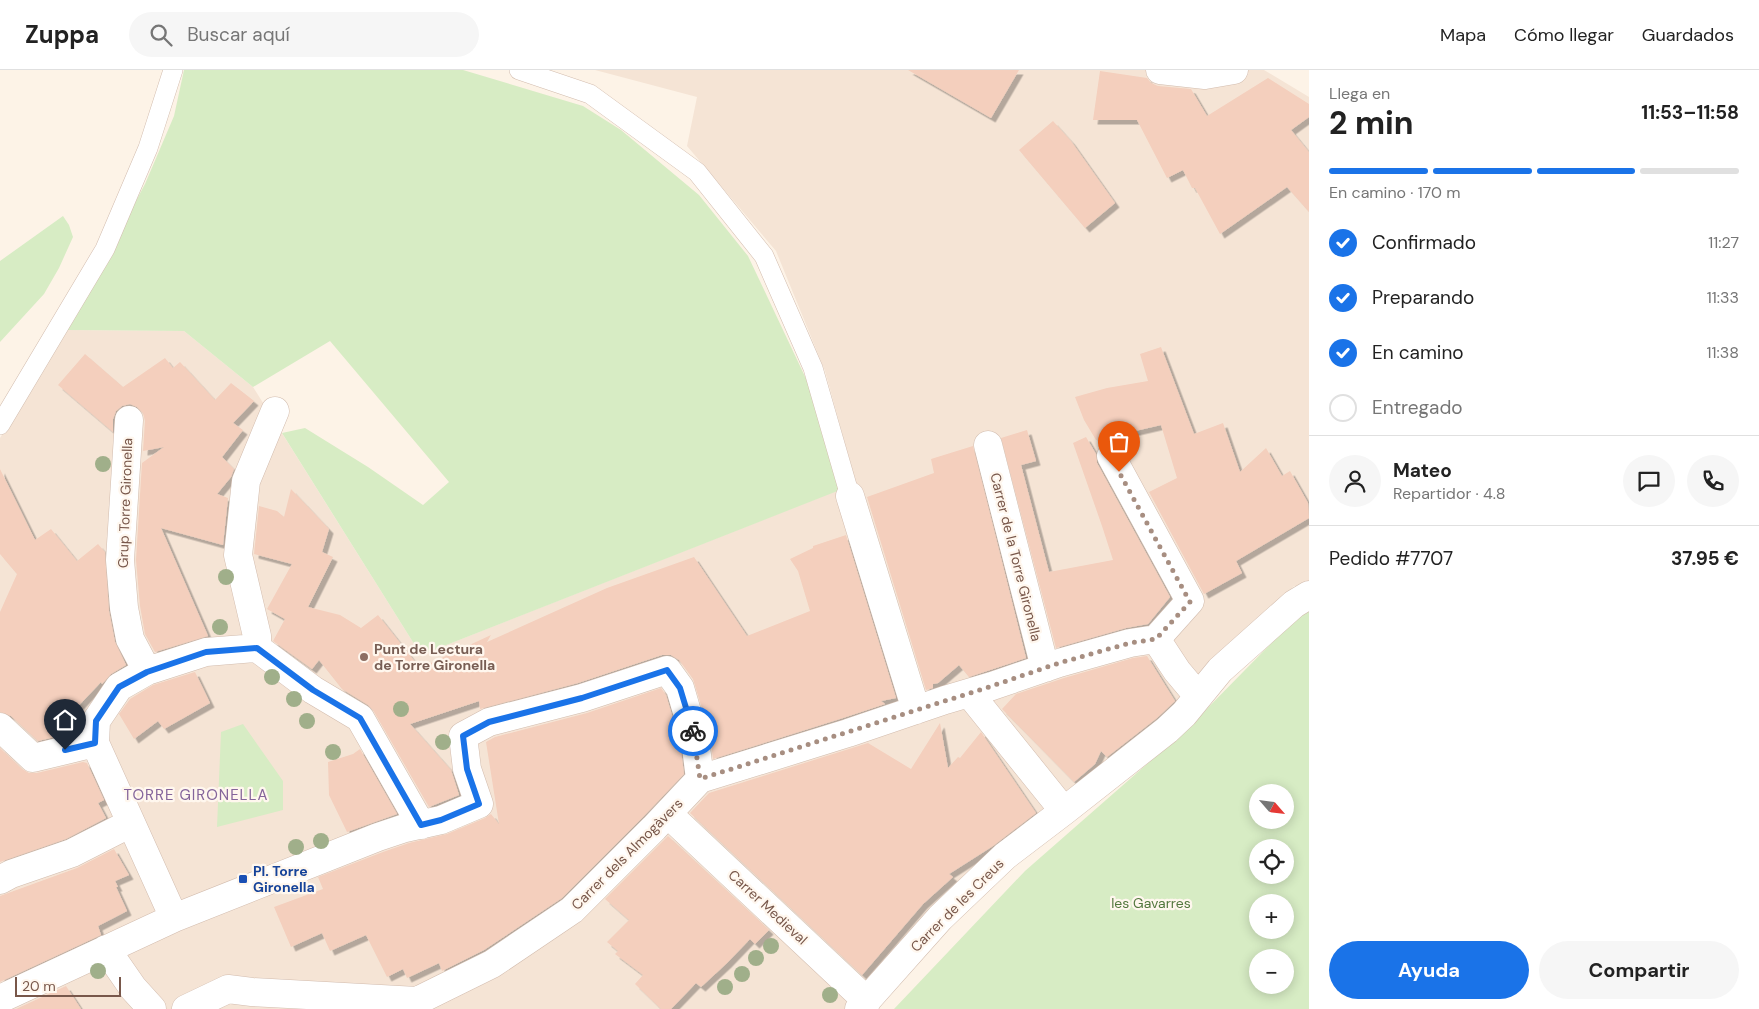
<!DOCTYPE html>
<html lang="es">
<meta charset="utf-8">
<style>
body{margin:0;font-family:"DM Sans",sans-serif;background:#f6f6f6;color:#222;height:100vh;display:flex;flex-direction:column;font-size:19px;white-space:nowrap}
*{box-sizing:border-box;margin:0}
p{font-size:16px;color:#767676}
.icon{flex:none;width:28px;height:28px;fill:none;stroke:currentColor;stroke-width:2;stroke-linecap:round;stroke-linejoin:round}
.map{position:relative;flex:1;overflow:hidden}
.drawer{display:flex;flex-direction:column;background:#fff;width:450px}
.drawer>*{flex:none}
.needle{width:32px;rotate:118deg}
.fabs{position:absolute;left:1249px;top:714px;display:grid;gap:10px}
.fabs a{display:grid;place-items:center;width:45px;height:45px;border-radius:50%;background:#fff;box-shadow:0 2px 12px #0003;font-size:25px}
.scale{position:absolute;left:15px;bottom:12px;width:106px;box-sizing:border-box;padding-left:5px;border:2px solid #78574a;border-top:0;font-size:14px;line-height:18px;white-space:nowrap;color:#78574a;-webkit-text-stroke:4px #fff7ee;paint-order:stroke}
.pin{position:absolute;display:grid;place-items:center;width:42px;height:42px;color:#fff;margin:-51px -21px;border-radius:50% 50% 50% 0;rotate:-45deg;box-shadow:0 0 5px #0007}
.pin .icon{rotate:45deg}
.courier{position:absolute;display:grid;place-items:center;width:50px;height:50px;margin:-25px;border:4px solid #1a73e8;border-radius:50%;background:#fff;color:#222;box-shadow:0 1px 6px #0007}
.overview em{font-style:normal;font-weight:700}
.overview div{display:flex;flex-direction:column-reverse}
.overview{display:flex;align-items:center;justify-content:space-between;height:85px;padding:0 20px}
h1{font-size:32px;font-weight:700;line-height:38px}
.bar{display:grid;grid-template-columns:repeat(4,1fr);gap:8px 5px;align-content:center;height:60px;padding:0 20px}
.bar i{height:6px;border-radius:4px;background:#e0e0e0}
.bar .active{background:#1a73e8}
.bar p{grid-column:span 4}
.line{display:flex;align-items:center;gap:12px;padding:0 20px;border-top:1px solid #e0e0e0}
.line div{flex:1}
.round{display:grid;place-items:center;flex:none;width:52px;height:52px;border-radius:26px;background:#f6f6f6}
ol{padding:0 20px;list-style:none}
li{display:flex;align-items:center;gap:15px;height:55px}
li p{margin-inline-start:auto}
li .icon{padding:5px;border-radius:50%;background:#1a73e8;color:#fff;stroke-width:4}
li:last-child{color:#767676}
li i{width:28px;height:28px;border:2px solid #e0e0e0;border-radius:50%}
.action{display:flex;gap:10px;margin-top:auto;padding:10px 20px}
.action a{flex:1;height:58px;border-radius:30px;background:#1a73e8;color:#fff;font-size:20px;font-weight:700;line-height:58px;text-align:center}
.action a+a{background:#f6f6f6;color:#222}
header{display:flex;align-items:center;gap:30px;box-sizing:border-box;height:70px;padding:0 25px;background:#fff;border-bottom:1px solid #e0e0e0}
header strong{font-size:24px}
nav{display:flex;gap:28px;margin-inline-start:auto;font-size:18px}
.search{width:350px;height:45px;background:#f6f6f6;display:flex;align-items:center;gap:12px;box-sizing:border-box;padding:0 18px;border-radius:28px;color:#767676;font-size:19px}
main{display:flex;flex:1;min-height:0}
.map>svg:first-child{display:block}
.residential{fill:#f5e4d5}
.green{fill:#d7ecc4;fill-rule:evenodd}
.building{fill:#f4cfbd;filter:url(#shadow)}
.lines{fill:none;stroke-linecap:round;stroke-linejoin:round}
.lane-casing{stroke:#d2bcae;stroke-width:20}
.street-casing{stroke:#d2bcae;stroke-width:29}
.lane{stroke:#fff;stroke-width:19}
.street{stroke:#fff;stroke-width:28}
.tree{fill:#a0af8a}
.done{stroke:#a78e81;stroke-width:5;stroke-dasharray:0 9}
.route{stroke:#1a73e8;stroke-width:6}
.education-dot{fill:#8d6e63;stroke:#fff7ee;stroke-width:2}
.transit-dot{fill:#1a4fb4;stroke:#fff7ee;stroke-width:2}
.labels{text-anchor:middle;stroke-width:4.5;stroke-linejoin:round;paint-order:stroke}
.street-label{font-size:14px;fill:#78574a;stroke:#fff7ee}
.education-label{font-size:14px;font-weight:bold;fill:#785e54;stroke:#fff7ee;text-anchor:start}
.transit-label{font-size:14px;font-weight:bold;fill:#164399;stroke:#fff7ee;text-anchor:start}
.park-label{font-size:14px;fill:#53783e;stroke:#fff7ee}
.neighbourhood-label{font-size:15px;letter-spacing:1px;fill:#85659b;stroke:#fff7ee}
</style>
<header>
<strong>Zuppa</strong>
<div class="search"><svg class="icon" aria-label="search" viewBox="0 0 24 24"><circle cx="10" cy="10" r="6"/><path d="M15 15l6 6"/></svg>Buscar aquí</div>
<nav><a>Mapa</a><a>Cómo llegar</a><a>Guardados</a></nav>
</header>
<main>
<div class="map">
<svg width="1309" height="939" viewBox="0 0 1309 939">
<defs>
<filter id="shadow"><feDropShadow dx="4.5" dy="4.5" stdDeviation="0" flood-color="#0004"/></filter>
</defs>
<rect width="100%" height="100%" fill="#fdf3e7"/>
<path class="residential" d="M595,0H1264L1309,27V519L1294,516L1182,640L859,939H0V368L67,260L184,261L253,317L421,585L856,413L825,301L776,181L687,76L697,27Z"/>
<path class="green" d="M184,0H463L583,36L621,60L699,125L748,186L809,315L840,420L421,585L282,363L305,358L368,397L423,435L449,412L330,271L253,317L184,261L67,260L145,114L174,46Z
M63,146L69,155L73,167L59,198L44,224L0,272V191Z
M1309,537V939H894L1025,801L1187,659L1303,541ZM1258,722H1285V750H1258ZM1258,778H1285V805H1258ZM1258,832H1285V860H1258ZM1258,888H1285V915H1258Z
M243,654L283,711V740L217,757L221,662Z"/>
<path class="building" d="M908,0H1019L991,48Z
M1100,1L1147,8L1151,13L1158,16L1191,19L1207,46L1268,8L1309,34V47L1291,60L1309,82V142L1287,117L1220,164L1195,118H1192L1183,100L1167,108L1137,50H1093Z
M1053,51L1071,71L1115,133L1085,158L1019,80Z
M1161,277L1194,364L1223,353L1240,402L1266,378L1282,406L1290,401L1308,433L1309,448L1236,491L1242,503L1204,524L1149,422L1177,408L1161,355L1096,370L1084,350L1075,327L1107,318L1148,311L1140,284Z
M85,284L123,317L165,288L173,298L180,292L215,330L231,313L254,331L233,353L243,360L222,387L234,399L231,407L217,424L228,428L223,475L161,458L208,566L155,582L145,564L140,536L136,490L142,393L164,377L143,381L145,351L143,343L137,337L130,334L122,336L116,341L113,349V362L58,315Z
M1027,360L1036,391L1021,395L1049,502L1113,490L1102,456L1073,373L1086,367L1096,384L1097,393L1170,527L1148,554L1126,558L1056,578L1001,368Z
M973,376L1026,588L969,607L959,595L938,613L933,614V618L926,620L867,427L934,403L931,389Z
M0,399L35,470L51,459L77,491L98,474L105,482L109,541L115,572L126,595L111,604L102,614L101,612L68,647L63,665L38,671L11,646L0,642V542L17,504L0,484Z
M291,419L329,459L322,482L333,487L308,537L340,545L361,558L378,545L420,598L491,565L487,572L607,518L694,487L747,566L810,541L798,501L790,489L813,478V476L846,465L896,628L881,631L885,634L843,648L713,689L710,665L693,609L679,590L671,585H662L578,613L480,639L479,631L410,654L451,700L459,725L429,737L373,640L368,635L342,619L319,590L312,599L273,571L285,549L267,539L292,494L254,484L259,436L277,441L284,447Z
M1147,586L1175,631L1157,648L1107,687L1101,681L1095,694L1074,712L1002,639L1016,624L1064,608L1133,588Z
M195,602L210,633L164,659L158,651L134,669L119,644L130,629L153,615Z
M661,618L666,625L680,672L684,704L643,747L562,828L484,880L442,901L439,893L407,908L403,899L387,907L366,865L330,881L322,863L291,877L274,837L323,819L318,807L383,782L409,773L447,764L485,748L491,744L499,754L486,672L495,667L587,643Z
M940,653L948,698L958,687L960,688L981,662L1036,743L993,776L949,804L953,807L923,834L862,905L690,743L709,723L868,673L911,699Z
M0,678L22,699L29,703H37L83,692L87,693L104,730L98,733L106,748L66,769L0,792Z
M360,679L397,744L347,762L329,725L328,692L353,684Z
M668,766L769,860L755,874L750,869L727,893L701,917L696,913L671,939H661L635,914L643,905L615,884L618,881L607,872L629,850L605,829Z
M114,779L129,805L115,811L118,817H116L127,841L98,856L101,865L0,912V826L77,798Z
M66,916L81,939H16Z"/>
<g class="lines">
<defs>
<path id="lane" d="M519,0L590,24L697,102L764,186L813,298L850,426
M0,355L105,179L148,78L173,0"/>
<path id="street" d="M1160,0L1205,5L1234,0
M129,350L120,490L124,538L130,569L147,601
M988,375L1045,598
M850,426L916,640
M1156,569L1177,601L1198,626
M257,578V566L238,485L246,411L275,341
M969,623L1064,741
M0,657L33,688L95,673
M668,744L867,931
M0,810L11,804L72,783L131,753
M174,848L95,673L96,651L119,617L147,601L206,582L257,578L313,620L360,648L421,755
M106,879L133,918L152,939
M0,929L174,848L378,767L405,758L441,750L479,734L467,699L463,666L489,652L582,628L667,600L680,618L695,669L700,709
M186,939L228,919L252,922L417,931L492,894L572,840L654,758L700,709L848,663L945,630L992,616L1059,593L1130,573L1156,569L1190,531L1111,386
M859,939L940,848L1005,786L1064,741L1167,660L1184,644L1220,600L1294,534L1309,525"/>
</defs>
<use href="#lane" class="lane-casing"/>
<use href="#street" class="street-casing"/>
<use href="#lane" class="lane"/>
<use href="#street" class="street"/>
</g>
<g class="tree">
<circle cx="103" cy="394" r="8"/>
<circle cx="226" cy="507" r="8"/>
<circle cx="220" cy="557" r="8"/>
<circle cx="272" cy="607" r="8"/>
<circle cx="294" cy="629" r="8"/>
<circle cx="401" cy="639" r="8"/>
<circle cx="307" cy="651" r="8"/>
<circle cx="443" cy="672" r="8"/>
<circle cx="333" cy="682" r="8"/>
<circle cx="321" cy="771" r="8"/>
<circle cx="296" cy="777" r="8"/>
<circle cx="771" cy="876" r="8"/>
<circle cx="756" cy="888" r="8"/>
<circle cx="98" cy="901" r="8"/>
<circle cx="742" cy="904" r="8"/>
<circle cx="725" cy="917" r="8"/>
<circle cx="830" cy="925" r="8"/>
</g>
<g class="lines">
<path class="done" d="M693,661L700,709L992,616L1059,593L1130,573L1156,569L1190,532L1119,402"/>
<path class="route" d="M65,680L95,673L96,651L119,617L147,602L206,582L257,578L313,620L360,648L421,755L441,750L479,734L467,699L463,666L489,652L582,628L667,600L680,618L693,661"/>
</g>
<circle class="education-dot" cx="364" cy="587" r="5"/>
<rect class="transit-dot" x="238" y="804" width="10" height="10" rx="2.5"/>
<g class="labels">
<g class="street-label">
<text transform="translate(125 433) rotate(-88)" y="5">Grup Torre Gironella</text>
<text transform="translate(1016 487) rotate(76)" y="5">Carrer de la Torre Gironella</text>
<text transform="translate(627 784) rotate(-45)" y="5">Carrer dels Almogàvers</text>
<text transform="translate(957 835) rotate(-45)" y="5">Carrer de les Creus</text>
<text transform="translate(768 837) rotate(43)" y="5">Carrer Medieval</text>
</g>
<g class="education-label">
<text x="374" y="584">Punt de Lectura<tspan x="374" dy="16">de Torre Gironella</tspan></text>
</g>
<g class="transit-label">
<text x="253" y="806">Pl. Torre<tspan x="253" dy="16">Gironella</tspan></text>
</g>
<g class="park-label">
<text x="1151" y="838">les Gavarres</text>
</g>
<g class="neighbourhood-label">
<text x="196" y="730">TORRE GIRONELLA</text>
</g>
</g>
</svg>
<div class="fabs">
<a><svg class="needle" viewBox="-14 -14 28 28"><path d="M0-13l5 13h-10z" fill="#e53935"/><path d="M0 13l5-13h-10z" fill="#767676"/></svg></a>
<a><svg class="icon" aria-label="locate" viewBox="0 0 24 24"><circle cx="12" cy="12" r="6"/><path d="M12 2v4M12 18v4M2 12h4M18 12h4"/></svg></a>
<a>+</a>
<a>−</a>
</div>
<div class="scale">20 m</div>
<div class="pin" style="left:1119px;top:402px;background:#ea580c"><svg class="icon" aria-label="bag" viewBox="0 0 24 24"><path d="M5 8h14l-1 12H6zM9 8a3 3 0 0 1 6 0"/></svg></div>
<div class="pin" style="left:65px;top:680px;background:#1f2937"><svg class="icon" aria-label="home" viewBox="0 0 24 24"><path d="M3 11l9-7 9 7M6 9v11h12V9"/></svg></div>
<div class="courier" style="left:693px;top:661px"><svg class="icon" aria-label="bike" viewBox="0 0 24 24"><circle cx="6" cy="16" r="4"/><circle cx="18" cy="16" r="4"/><path d="M6 16l4-8h5l3 8M10 8l3 8H6M13 5h3"/></svg></div>
</div>
<section class="drawer">
<div class="overview"><div><h1>2 min</h1><p>Llega en</p></div><em>11:53–11:58</em></div>
<div class="bar"><i class="active"></i><i class="active"></i><i class="active"></i><i></i><p>En camino · 170 m</p></div>
<ol>
<li><svg class="icon" aria-label="check" viewBox="0 0 24 24"><path d="M5 12l5 5 9-10"/></svg>Confirmado<p>11:27</p></li>
<li><svg class="icon" aria-label="check" viewBox="0 0 24 24"><path d="M5 12l5 5 9-10"/></svg>Preparando<p>11:33</p></li>
<li><svg class="icon" aria-label="check" viewBox="0 0 24 24"><path d="M5 12l5 5 9-10"/></svg>En camino<p>11:38</p></li>
<li><i></i>Entregado</li>
</ol>
<div class="line" style="height:90px"><a class="round"><svg class="icon" aria-label="person" viewBox="0 0 24 24"><circle cx="12" cy="8" r="4"/><path d="M4 21q1-7 8-7t8 7"/></svg></a><div><b>Mateo</b><p>Repartidor · 4.8</p></div><a class="round"><svg class="icon" aria-label="chat" viewBox="0 0 24 24"><path d="M4 5h16v11H9l-5 4z"/></svg></a><a class="round"><svg class="icon" aria-label="phone" viewBox="0 0 24 24"><path d="M5 4h4l2 5-3 2q2 4 5 5l2-3 5 2v4C11 20 4 13 5 4z"/></svg></a></div>
<div class="line" style="height:65px"><div>Pedido #7707</div><b>37.95 €</b></div>
<div class="action"><a>Ayuda</a><a>Compartir</a></div>
</section>
</main>
